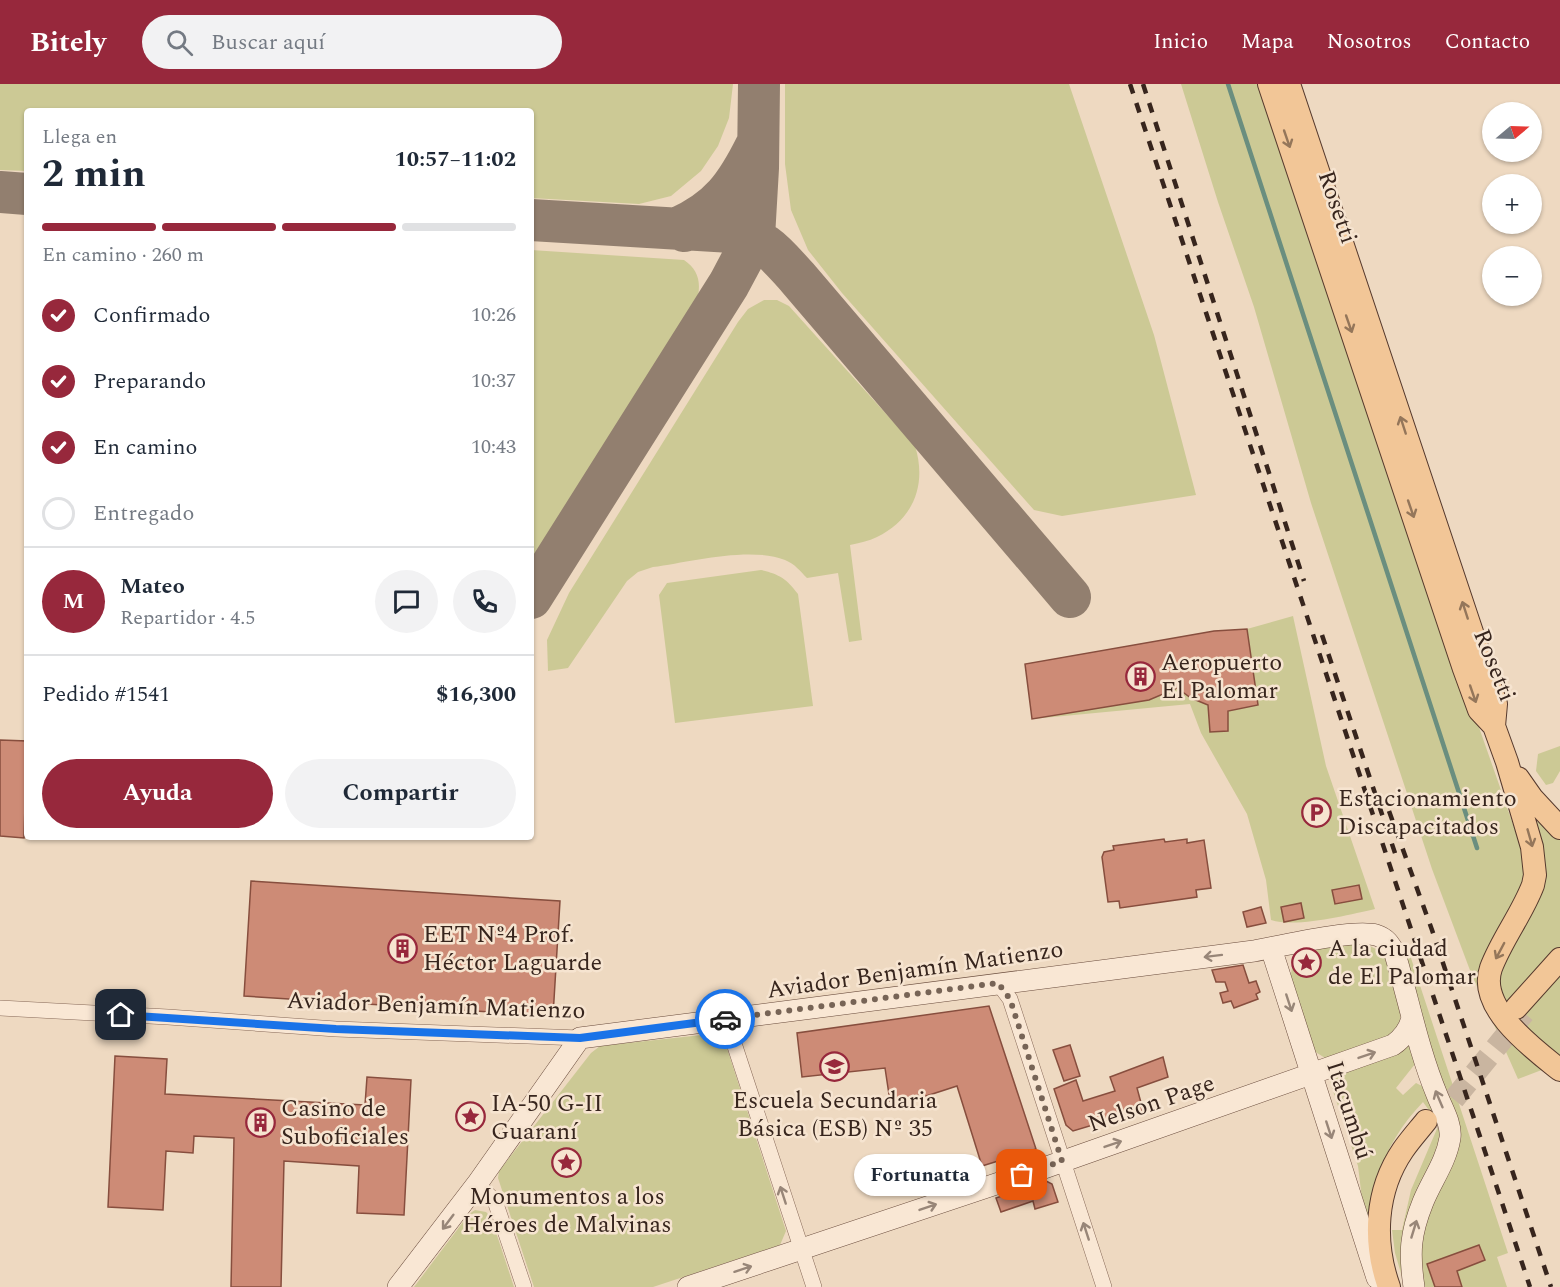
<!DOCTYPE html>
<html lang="es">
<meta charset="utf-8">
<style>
body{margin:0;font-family:Spectral,serif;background:#f2f2f3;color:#1f2937;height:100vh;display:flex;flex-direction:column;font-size:22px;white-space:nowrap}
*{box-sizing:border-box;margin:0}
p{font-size:20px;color:#747a83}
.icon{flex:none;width:33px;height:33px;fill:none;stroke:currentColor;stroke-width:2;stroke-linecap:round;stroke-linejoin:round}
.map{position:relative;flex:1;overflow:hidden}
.side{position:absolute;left:24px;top:24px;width:510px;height:732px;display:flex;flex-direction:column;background:#fff;border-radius:6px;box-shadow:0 2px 4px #0004}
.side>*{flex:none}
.needle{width:39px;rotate:71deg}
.controls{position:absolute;left:1482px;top:18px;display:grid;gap:12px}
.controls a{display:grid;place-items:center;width:60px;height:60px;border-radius:50%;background:#fff;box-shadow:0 2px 4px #0004;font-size:30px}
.pin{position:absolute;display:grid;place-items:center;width:51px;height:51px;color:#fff;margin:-26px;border-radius:12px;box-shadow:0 3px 9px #0006}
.courier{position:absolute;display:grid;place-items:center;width:60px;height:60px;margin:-30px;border:4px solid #1a73e8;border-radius:50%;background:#fff;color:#222;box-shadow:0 2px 8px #0007}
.bubble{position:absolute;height:42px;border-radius:21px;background:#fff;box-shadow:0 2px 4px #0004;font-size:20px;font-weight:700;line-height:42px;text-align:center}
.head em{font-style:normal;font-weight:700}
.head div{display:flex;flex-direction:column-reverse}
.head{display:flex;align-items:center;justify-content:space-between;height:102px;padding:0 18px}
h1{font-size:39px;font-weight:700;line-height:45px}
.bar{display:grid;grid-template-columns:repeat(4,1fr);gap:9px 6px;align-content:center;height:72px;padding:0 18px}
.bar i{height:8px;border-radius:4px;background:#e0e1e3}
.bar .on{background:#97283c}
.bar p{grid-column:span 4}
.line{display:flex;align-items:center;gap:15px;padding:0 18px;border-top:2px solid #e0e1e3}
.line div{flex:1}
.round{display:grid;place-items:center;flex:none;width:63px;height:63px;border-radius:32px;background:#f2f2f3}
ol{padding:0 18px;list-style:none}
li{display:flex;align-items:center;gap:18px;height:66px}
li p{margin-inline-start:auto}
li .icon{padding:6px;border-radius:50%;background:#97283c;color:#fff;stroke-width:4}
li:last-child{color:#747a83}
li i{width:33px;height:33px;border:3px solid #e0e1e3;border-radius:50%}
.button{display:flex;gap:12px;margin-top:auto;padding:12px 18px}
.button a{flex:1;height:69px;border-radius:36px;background:#97283c;color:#fff;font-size:24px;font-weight:700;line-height:69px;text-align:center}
.button a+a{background:#f2f2f3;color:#1f2937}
header{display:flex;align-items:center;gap:36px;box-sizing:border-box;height:84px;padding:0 30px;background:#97283c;color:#fff}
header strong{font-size:28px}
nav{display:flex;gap:33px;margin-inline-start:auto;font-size:21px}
.search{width:420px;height:54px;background:#f2f2f3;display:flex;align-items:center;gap:15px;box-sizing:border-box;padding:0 21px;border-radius:33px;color:#747a83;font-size:22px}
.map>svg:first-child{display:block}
.green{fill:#ccc995}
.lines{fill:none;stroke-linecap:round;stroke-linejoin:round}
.stream{stroke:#6a8e7f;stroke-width:4.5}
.taxiway{stroke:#927f6f;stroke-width:42}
.building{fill:#cd8b76;stroke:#874e3e;stroke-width:1.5}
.primary-tunnel{stroke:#c9b5a0;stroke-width:22;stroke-dasharray:22 11;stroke-linecap:butt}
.street-casing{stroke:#876958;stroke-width:16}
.secondary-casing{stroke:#694b3c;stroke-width:22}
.primary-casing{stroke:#55392d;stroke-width:24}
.street{stroke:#f9e7d4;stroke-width:15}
.secondary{stroke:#f9e7d4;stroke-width:21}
.primary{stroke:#f2c697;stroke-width:22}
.rail{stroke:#37251d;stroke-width:4.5;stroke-dasharray:10 10;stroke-linecap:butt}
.oneway{stroke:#94765a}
.oneway2{stroke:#988678}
.done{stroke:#776456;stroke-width:6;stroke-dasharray:0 10.8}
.route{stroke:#1a73e8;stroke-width:8}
.labels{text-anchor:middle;stroke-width:5;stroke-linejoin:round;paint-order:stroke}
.street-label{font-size:24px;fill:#37251d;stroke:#f6e4d0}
.poi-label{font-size:24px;fill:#37251d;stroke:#f6e4d0;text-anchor:start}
</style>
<header>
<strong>Bitely</strong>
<div class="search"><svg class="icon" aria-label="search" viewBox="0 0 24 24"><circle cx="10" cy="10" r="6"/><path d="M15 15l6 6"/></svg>Buscar aquí</div>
<nav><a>Inicio</a><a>Mapa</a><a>Nosotros</a><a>Contacto</a></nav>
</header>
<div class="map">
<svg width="1560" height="1203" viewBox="0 0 1560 1203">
<rect width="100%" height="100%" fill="#eed9c1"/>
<path class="green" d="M0,0H733L729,34L718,62L701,87L671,112L639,120L531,114V27H27V87L0,86Z
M785,0H1069L1154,251L1196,411L1062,432L1034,426L842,209L808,166L791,126L785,80Z
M1181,0H1257L1315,175L1516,749L1534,736L1555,746H1560V979L1518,995L1471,889L1432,785L1311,419L1254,223L1218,118Z
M531,166L684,176C697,185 701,196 698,212L549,457L531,473Z
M764,216H777L789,222L915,362C927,400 914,435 877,453C869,457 859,459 850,461L862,556L849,558L838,489L807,494C800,487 795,480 785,476C750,462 690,478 653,483L638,488L627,497L568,584L548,587L547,556L569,509L738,238L748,225Z
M761,486C779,490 787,495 798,510L813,622L675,639L659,511L667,499Z
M1293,532L1326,682L1375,825C1348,831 1297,844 1271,836L1266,796L1247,730L1201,649L1190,620L1032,635L1177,604L1191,614L1208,621L1228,647V627L1258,621L1247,545Z
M1560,662V687L1553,699L1546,701L1536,687L1538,670Z
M1364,859L1378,866L1385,874L1401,928L1399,943L1395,949L1332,974H1325L1314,967L1290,897L1293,876L1306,864Z
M1410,871L1508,1169L1497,1173L1507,1203H1422L1418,1153L1446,1082L1442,1009L1404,873Z
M711,950L717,951L725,958L786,1147L780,1161L653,1203H534L498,1094L499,1087L591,969L600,962Z
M1411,956L1415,980L1396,1004L1403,1011L1416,999L1426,1004L1445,1048L1405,1203L1395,1169L1392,1146H1402L1411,1106L1439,1040L1423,1018C1402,1040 1386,1065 1378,1094C1373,1113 1375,1149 1374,1170L1362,1115L1358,1082L1331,1001L1330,994Z
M475,1126L486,1128L491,1133L514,1203H414L469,1130Z"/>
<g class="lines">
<path class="stream" d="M1228,0L1477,764"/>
<path class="taxiway" d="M0,108L27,110
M531,136L732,148C767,156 774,168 797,193L1070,513
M684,147L678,144C720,125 736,102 756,62
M531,514L729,200L754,153L758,84L759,0"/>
</g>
<path class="building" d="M1247,545L1258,621L1228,627V647L1210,648L1208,621L1191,614L1177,604L1149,616L1032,635L1025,580L1214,547Z
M0,656L27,657L24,754L0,752Z
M1164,755L1165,758L1187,755V759L1204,756L1211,804L1196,806L1197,813L1120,824L1119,817L1108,818L1102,773L1104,768L1114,766L1113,762Z
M251,797L560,817L553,932L244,912Z
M1359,801L1362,815L1335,820L1332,806Z
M1301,819L1304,834L1284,838L1281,823Z
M1261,823L1266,839L1247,843L1243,828Z
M1243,881L1249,899L1256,897L1260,908L1256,910L1258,915L1234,924L1231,917L1223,919L1220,909L1228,907L1225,898H1216L1212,886Z
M989,922L1036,1065L982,1082L957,1002L920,1014L919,1011L890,1017L885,984L802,993L797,949Z
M1070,961L1080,992L1064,997L1053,966Z
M115,972L167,975L165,1010L365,1021L367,993L411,996L404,1131L357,1129L359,1082L284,1077L281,1203H231L234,1054L194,1052L193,1069L166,1067L163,1126L108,1123Z
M1163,973L1168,993L1137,1004L1143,1026L1073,1047L1066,1041L1054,1005L1076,996L1083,1017L1115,1007L1110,993Z
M1046,1097L1052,1100L1058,1118L1035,1125L1033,1117L1001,1128L996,1114Z
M1479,1161L1485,1176L1457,1187L1462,1203H1435L1427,1180Z"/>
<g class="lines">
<path class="primary-tunnel" d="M1433,1041L1524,929"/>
<defs>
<path id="street" d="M998,899L1010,915L1104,1203
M0,924L168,933L336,945L580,954
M726,935L814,1203
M477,1100L495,1117L524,1203"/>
<path id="secondary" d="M1271,864L1377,1194
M398,1203L477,1100L580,954L1254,867C1281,862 1352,845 1376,851C1386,854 1390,860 1395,870C1409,917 1418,965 1437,1011C1442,1024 1452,1040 1450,1054C1446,1078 1432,1096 1423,1118C1410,1150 1409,1169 1414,1203
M688,1203L1044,1084L1393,961C1403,954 1409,946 1412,934"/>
<path id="primary" d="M1269,0L1464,585L1479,626L1494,642L1507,678L1532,763L1535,791L1533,801C1522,830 1502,855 1491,884C1477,924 1534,965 1560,986
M1289,0L1496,620L1494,642
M1518,694L1532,714L1560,744
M1516,924L1560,875
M1389,1203C1373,1158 1375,1107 1403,1066C1410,1056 1418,1047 1426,1037"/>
</defs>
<use href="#street" class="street-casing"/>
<use href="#secondary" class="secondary-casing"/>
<use href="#primary" class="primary-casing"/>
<use href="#street" class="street"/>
<use href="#secondary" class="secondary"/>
<use href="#primary" class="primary"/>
<path class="rail" d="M1130,0L1530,1203
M1143,0L1304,497
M1322,551L1397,775
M1389,727L1432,846L1551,1203"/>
</g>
<defs><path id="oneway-shaft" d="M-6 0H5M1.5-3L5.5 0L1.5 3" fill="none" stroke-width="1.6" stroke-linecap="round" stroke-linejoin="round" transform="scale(1.5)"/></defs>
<g class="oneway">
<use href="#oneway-shaft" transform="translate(1287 55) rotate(71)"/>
<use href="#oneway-shaft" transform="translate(1349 240) rotate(71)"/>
<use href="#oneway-shaft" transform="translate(1403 341) rotate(-108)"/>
<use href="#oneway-shaft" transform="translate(1411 425) rotate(71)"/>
<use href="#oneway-shaft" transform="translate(1465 526) rotate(-108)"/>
<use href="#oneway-shaft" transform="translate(1473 610) rotate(71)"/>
<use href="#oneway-shaft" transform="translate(1530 754) rotate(74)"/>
<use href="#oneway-shaft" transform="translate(1500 867) rotate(118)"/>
</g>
<g class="oneway2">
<use href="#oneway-shaft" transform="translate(1213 872) rotate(173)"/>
<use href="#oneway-shaft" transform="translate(1289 919) rotate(72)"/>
<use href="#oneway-shaft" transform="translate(1367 971) rotate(-19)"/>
<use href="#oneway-shaft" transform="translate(1439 1015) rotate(-113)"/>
<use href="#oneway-shaft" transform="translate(1329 1046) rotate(72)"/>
<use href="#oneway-shaft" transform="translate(1113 1060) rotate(-19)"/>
<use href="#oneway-shaft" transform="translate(783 1111) rotate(-108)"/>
<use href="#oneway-shaft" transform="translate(928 1123) rotate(-19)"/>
<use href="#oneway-shaft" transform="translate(448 1138) rotate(127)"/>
<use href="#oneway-shaft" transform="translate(1414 1145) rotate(-73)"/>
<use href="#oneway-shaft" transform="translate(1086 1147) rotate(-108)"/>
<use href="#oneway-shaft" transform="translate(743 1185) rotate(-18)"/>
</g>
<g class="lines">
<path class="done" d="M725,935L998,899L1010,915L1062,1077L1022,1091"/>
<path class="route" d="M121,931L336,945L580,954L725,935"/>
</g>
<defs>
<symbol id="building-ring" viewBox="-11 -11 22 22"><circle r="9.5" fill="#f6e4d0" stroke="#97283c" stroke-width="1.5"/><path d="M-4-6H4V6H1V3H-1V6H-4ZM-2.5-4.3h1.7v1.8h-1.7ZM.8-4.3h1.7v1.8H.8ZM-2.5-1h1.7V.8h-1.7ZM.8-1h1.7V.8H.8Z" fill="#97283c"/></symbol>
<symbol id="parking-ring" viewBox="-11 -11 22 22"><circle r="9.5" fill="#f6e4d0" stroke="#97283c" stroke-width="1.5"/><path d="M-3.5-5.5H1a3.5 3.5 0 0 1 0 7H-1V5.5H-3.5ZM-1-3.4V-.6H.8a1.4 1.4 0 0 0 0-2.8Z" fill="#97283c"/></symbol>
<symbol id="sight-ring" viewBox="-11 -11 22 22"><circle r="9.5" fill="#f6e4d0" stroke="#97283c" stroke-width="1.5"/><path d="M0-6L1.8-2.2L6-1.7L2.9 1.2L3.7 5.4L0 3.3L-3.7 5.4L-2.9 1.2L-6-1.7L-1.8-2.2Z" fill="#97283c"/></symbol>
<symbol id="school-ring" viewBox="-11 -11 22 22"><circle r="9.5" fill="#f6e4d0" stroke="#97283c" stroke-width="1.5"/><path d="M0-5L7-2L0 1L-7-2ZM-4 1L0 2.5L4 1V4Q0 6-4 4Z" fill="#97283c"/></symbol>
</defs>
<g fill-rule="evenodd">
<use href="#building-ring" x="1124" y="576" width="33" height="33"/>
<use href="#parking-ring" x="1300" y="712" width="33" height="33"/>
<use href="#building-ring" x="386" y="848" width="33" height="33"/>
<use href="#sight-ring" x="1290" y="862" width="33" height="33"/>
<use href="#school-ring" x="818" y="966" width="33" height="33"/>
<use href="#sight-ring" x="454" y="1016" width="33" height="33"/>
<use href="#building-ring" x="244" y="1022" width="33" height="33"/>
<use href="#sight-ring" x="550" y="1062" width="33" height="33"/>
</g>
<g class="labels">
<g class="street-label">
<text transform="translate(1338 123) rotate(71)" y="8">Rosetti</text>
<text transform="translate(1495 581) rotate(68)" y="8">Rosetti</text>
<text transform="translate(915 885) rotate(-8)" y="8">Aviador Benjamín Matienzo</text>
<text transform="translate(436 921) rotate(2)" y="8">Aviador Benjamín Matienzo</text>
<text transform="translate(1151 1019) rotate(-19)" y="8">Nelson Page</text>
<text transform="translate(1350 1026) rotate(72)" y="8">Itacumbú</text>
</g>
<g class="poi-label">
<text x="1161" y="586">Aeropuerto<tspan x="1161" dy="28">El Palomar</tspan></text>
<text x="1338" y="722">Estacionamiento<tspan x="1338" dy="28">Discapacitados</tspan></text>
<text x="423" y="858">EET Nº4 Prof.<tspan x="423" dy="28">Héctor Laguarde</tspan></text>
<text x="1328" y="872">A la ciudad<tspan x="1328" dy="28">de El Palomar</tspan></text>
<text x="835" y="1024" text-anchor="middle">Escuela Secundaria<tspan x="835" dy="28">Básica (ESB) Nº 35</tspan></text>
<text x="491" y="1027">IA-50 G-II<tspan x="491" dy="28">Guaraní</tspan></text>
<text x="281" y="1032">Casino de<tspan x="281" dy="28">Suboficiales</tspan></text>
<text x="567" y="1120" text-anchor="middle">Monumentos a los<tspan x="567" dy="28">Héroes de Malvinas</tspan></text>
</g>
</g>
</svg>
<div class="controls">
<a><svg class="needle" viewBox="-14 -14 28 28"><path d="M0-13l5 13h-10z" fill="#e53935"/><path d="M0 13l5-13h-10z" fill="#747a83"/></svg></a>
<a>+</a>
<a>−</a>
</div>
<div class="pin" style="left:1022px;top:1091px;background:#ea580c"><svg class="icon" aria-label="bag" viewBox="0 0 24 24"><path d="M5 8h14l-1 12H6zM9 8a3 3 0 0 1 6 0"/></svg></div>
<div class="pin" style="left:121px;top:931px;background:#1f2937"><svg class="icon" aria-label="home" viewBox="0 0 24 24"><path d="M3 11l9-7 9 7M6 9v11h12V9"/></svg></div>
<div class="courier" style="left:725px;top:935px"><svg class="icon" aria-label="car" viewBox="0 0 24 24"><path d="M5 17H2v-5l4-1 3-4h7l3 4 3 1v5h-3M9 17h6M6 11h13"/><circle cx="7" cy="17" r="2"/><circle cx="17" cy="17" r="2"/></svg></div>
<div class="bubble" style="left:854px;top:1070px;width:132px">Fortunatta</div>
<section class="side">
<div class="head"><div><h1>2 min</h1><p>Llega en</p></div><em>10:57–11:02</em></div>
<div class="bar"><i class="on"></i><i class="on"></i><i class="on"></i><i></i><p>En camino · 260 m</p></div>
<ol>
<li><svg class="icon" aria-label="check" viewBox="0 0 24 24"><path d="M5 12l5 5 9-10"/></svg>Confirmado<p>10:26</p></li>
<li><svg class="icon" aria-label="check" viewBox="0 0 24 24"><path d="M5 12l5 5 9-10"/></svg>Preparando<p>10:37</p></li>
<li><svg class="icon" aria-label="check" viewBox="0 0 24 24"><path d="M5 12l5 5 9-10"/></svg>En camino<p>10:43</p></li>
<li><i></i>Entregado</li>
</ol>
<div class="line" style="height:108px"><b class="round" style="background:#97283c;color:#fff">M</b><div><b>Mateo</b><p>Repartidor · 4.5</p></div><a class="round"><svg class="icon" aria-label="chat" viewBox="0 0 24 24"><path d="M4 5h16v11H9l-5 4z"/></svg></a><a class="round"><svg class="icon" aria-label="phone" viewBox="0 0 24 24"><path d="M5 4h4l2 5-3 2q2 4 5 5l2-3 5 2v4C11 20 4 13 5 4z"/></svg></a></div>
<div class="line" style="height:78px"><div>Pedido #1541</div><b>$16,300</b></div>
<div class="button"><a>Ayuda</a><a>Compartir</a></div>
</section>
</div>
